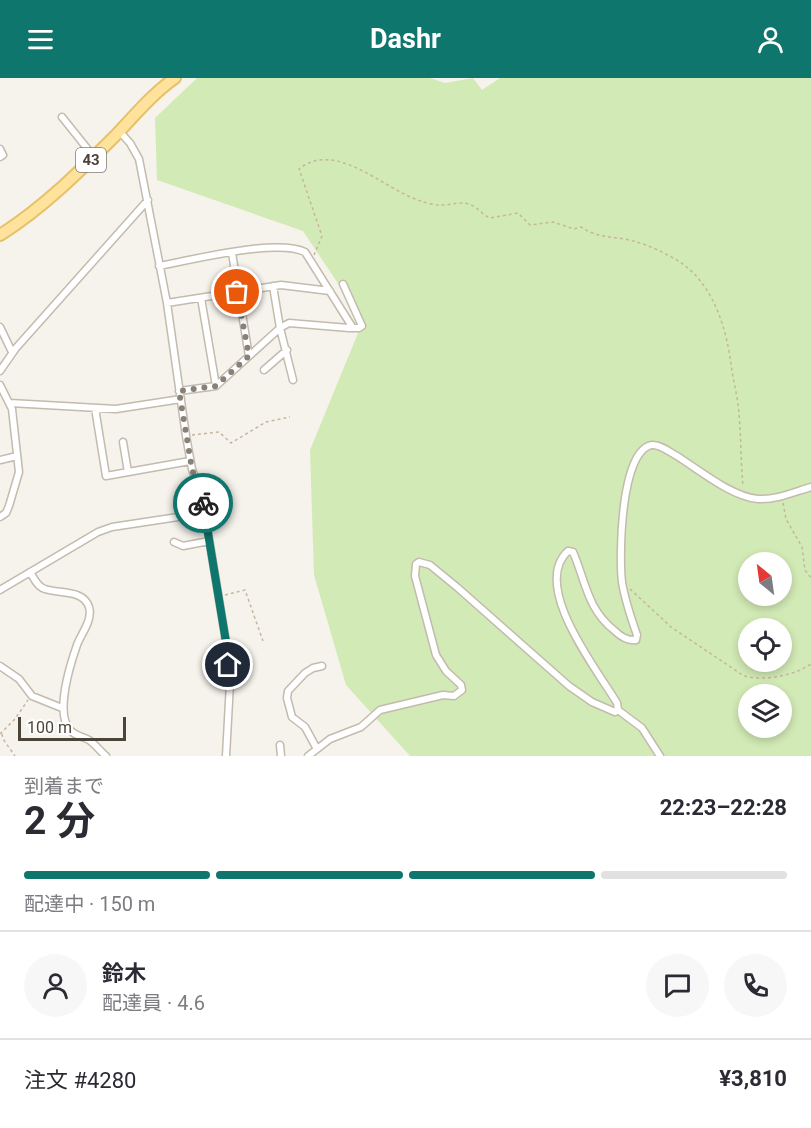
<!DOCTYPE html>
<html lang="ja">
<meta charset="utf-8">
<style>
body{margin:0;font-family:Roboto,"Noto Sans JP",sans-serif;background:#f7f7f7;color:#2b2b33;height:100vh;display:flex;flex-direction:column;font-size:22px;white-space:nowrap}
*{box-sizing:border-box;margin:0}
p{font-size:20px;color:#7c7c81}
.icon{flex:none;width:33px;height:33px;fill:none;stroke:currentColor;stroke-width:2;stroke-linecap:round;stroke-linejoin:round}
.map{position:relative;height:678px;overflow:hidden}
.details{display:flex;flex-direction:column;background:#fff;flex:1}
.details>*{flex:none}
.needle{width:39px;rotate:331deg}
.tools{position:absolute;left:738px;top:474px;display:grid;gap:12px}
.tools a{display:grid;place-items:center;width:54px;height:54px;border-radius:50%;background:#fff;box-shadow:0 3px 9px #0003;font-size:30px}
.scale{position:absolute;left:18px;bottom:15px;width:108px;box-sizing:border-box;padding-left:6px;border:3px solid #4b4439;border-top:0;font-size:16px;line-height:21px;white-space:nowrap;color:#4b4439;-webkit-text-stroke:4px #fff;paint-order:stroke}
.pin{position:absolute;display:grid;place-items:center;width:51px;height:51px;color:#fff;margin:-26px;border:3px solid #fff;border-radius:50%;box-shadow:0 2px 6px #0007}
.courier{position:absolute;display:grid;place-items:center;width:60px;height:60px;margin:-30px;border:4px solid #0f766e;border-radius:50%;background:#fff;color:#222;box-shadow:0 2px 8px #0007}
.headline em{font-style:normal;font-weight:700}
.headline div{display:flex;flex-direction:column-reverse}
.headline{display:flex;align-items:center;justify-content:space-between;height:102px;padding:0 24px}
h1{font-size:39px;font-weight:700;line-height:45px}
.bar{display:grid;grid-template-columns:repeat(4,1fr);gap:9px 6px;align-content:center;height:72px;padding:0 24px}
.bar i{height:8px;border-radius:4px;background:#e1e1e2}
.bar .current{background:#0f766e}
.bar p{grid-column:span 4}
.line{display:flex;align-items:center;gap:15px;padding:0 24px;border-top:2px solid #e1e1e2}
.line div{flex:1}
.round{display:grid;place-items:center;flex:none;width:63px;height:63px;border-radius:32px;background:#f7f7f7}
header{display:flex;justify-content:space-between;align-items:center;height:78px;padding:0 24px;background:#0f766e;color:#fff;font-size:27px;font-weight:700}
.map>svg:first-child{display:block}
.green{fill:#d2eab5;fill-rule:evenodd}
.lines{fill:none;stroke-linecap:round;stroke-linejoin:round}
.street-casing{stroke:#c2bbae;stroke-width:9}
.primary-casing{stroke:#e6c16a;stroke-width:14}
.path{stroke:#c4b79f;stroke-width:1.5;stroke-dasharray:3 3;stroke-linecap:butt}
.street{stroke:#fff;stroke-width:6}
.primary{stroke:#ffe39c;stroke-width:10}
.done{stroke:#878178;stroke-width:6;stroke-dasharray:0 10.8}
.route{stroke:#0f766e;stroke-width:8}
.labels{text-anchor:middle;stroke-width:4.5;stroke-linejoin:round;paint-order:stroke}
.shield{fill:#fff;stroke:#817c74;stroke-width:1.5}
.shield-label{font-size:15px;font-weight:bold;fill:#4b4439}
</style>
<header><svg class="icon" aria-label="menu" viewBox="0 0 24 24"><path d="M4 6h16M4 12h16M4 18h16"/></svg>Dashr<svg class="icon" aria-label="person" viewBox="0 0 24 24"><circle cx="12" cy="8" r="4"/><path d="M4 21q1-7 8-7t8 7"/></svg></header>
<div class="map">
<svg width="811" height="678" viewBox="0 0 811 678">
<rect width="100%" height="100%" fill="#f6f3ec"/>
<path class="green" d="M197,0H430L445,5L473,0L482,12L500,0H811V678H410L346,607L314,497L310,372L363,243L303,153L157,102L155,40ZM748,484H782V518H748ZM748,550H782V584H748ZM748,616H782V650H748Z"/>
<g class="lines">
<defs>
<path id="street" d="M62,39L94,79
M119,53L130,65L139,81L167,225L186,358L192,391L203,424L227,570L230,605L226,678
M0,71L3,77L0,79
M232,175L249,278
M159,188C192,182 277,160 305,174L351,247L349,250L289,245L280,250L216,308L179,313
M343,206L362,248L359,250H349
M273,208L280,250L293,302
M201,220L216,308
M167,225L281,207L330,213
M0,249L12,274
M264,292L287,272
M0,293L16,270L148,122
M0,307L12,331L19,394L9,428L6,435L0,439
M10,325L116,331L181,321
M95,330L106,398L190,383
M123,364L128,394
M0,382L17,378
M174,464L183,468L209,463
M30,494C34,500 37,509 45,511C59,516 83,511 89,529C93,542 81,556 77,567C70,587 55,635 70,652C75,658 84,659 89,662C95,666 100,673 106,678
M0,512L98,454L112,449L178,439L203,424
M0,588L19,601L32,618L62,630
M280,667L281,678
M317,671L305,649L292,639L287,620L288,613L305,595L313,590L322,588
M308,678L330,661L361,649L380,632L443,617L454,618L462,612L461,607L446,593L436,577L415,498L416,486L419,484L430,487L458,510L569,608L592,624L615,634L618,632
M660,678L642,650L618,632L617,625C598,593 530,508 568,473L573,474C586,504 587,531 615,553C621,559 627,563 636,562L637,557C631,540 625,523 622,504C619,480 620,372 652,367C660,366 671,375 677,378C699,392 732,419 758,421C776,422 794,414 811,409"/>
<path id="primary" d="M0,157C43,130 80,93 115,58C135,37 152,16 175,0"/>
</defs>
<use href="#street" class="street-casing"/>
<use href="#primary" class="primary-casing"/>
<path class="path" d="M314,177L322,158L299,91C336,61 384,112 421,123C426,125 434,127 439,127C450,128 461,122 471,127C478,130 483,137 490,140L518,135L530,147L553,144L574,151L581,149C585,151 588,154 593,155C603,159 613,159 624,161C642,164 659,172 675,181C712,202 726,248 731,286C733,303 738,319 739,336C741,361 741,385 743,409
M192,357L219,354L231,365L266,344L290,339
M783,425L786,441L802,469L805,492L811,500
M630,511L671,549L744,598C764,603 794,598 811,586
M225,517L245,512L263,563
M0,656L15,641L28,622
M2,656L3,661L15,678"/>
<use href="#street" class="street"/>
<use href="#primary" class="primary"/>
</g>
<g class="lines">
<path class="done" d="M203,425L192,391L179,313L216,308L249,278L237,214"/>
<path class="route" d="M203,425L227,570L228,587"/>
</g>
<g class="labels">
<rect class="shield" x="76" y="70" width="30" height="24" rx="4.5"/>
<g class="shield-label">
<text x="91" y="87">43</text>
</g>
</g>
</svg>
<div class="tools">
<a><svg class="needle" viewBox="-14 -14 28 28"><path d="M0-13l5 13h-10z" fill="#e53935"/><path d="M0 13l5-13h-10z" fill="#7c7c81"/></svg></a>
<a><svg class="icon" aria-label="locate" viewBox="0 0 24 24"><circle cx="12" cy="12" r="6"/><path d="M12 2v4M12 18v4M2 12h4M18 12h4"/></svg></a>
<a><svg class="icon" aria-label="layers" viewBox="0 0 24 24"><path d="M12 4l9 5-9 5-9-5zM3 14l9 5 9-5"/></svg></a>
</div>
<div class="scale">100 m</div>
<div class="pin" style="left:237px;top:214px;background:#ea580c"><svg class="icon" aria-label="bag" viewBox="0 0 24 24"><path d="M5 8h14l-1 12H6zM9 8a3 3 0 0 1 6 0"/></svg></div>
<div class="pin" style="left:228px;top:587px;background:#1f2937"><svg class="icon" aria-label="home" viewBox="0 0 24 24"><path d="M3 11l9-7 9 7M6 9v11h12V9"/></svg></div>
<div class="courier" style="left:203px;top:425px"><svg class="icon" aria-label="bike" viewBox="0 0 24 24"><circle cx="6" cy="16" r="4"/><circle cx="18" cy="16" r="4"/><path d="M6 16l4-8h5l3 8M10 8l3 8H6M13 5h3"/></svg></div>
</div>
<section class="details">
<div class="headline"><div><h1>2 分</h1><p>到着まで</p></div><em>22:23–22:28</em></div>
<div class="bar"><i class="current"></i><i class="current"></i><i class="current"></i><i></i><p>配達中 · 150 m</p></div>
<div class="line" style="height:108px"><a class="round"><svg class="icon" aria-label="person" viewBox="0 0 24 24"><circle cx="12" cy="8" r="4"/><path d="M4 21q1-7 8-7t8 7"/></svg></a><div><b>鈴木</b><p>配達員 · 4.6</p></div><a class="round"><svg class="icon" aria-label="chat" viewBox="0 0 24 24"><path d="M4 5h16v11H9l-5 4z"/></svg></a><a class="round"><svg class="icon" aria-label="phone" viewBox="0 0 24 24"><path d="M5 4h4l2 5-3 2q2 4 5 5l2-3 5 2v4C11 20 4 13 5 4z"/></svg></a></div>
<div class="line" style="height:78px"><div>注文 #4280</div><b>¥3,810</b></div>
</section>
